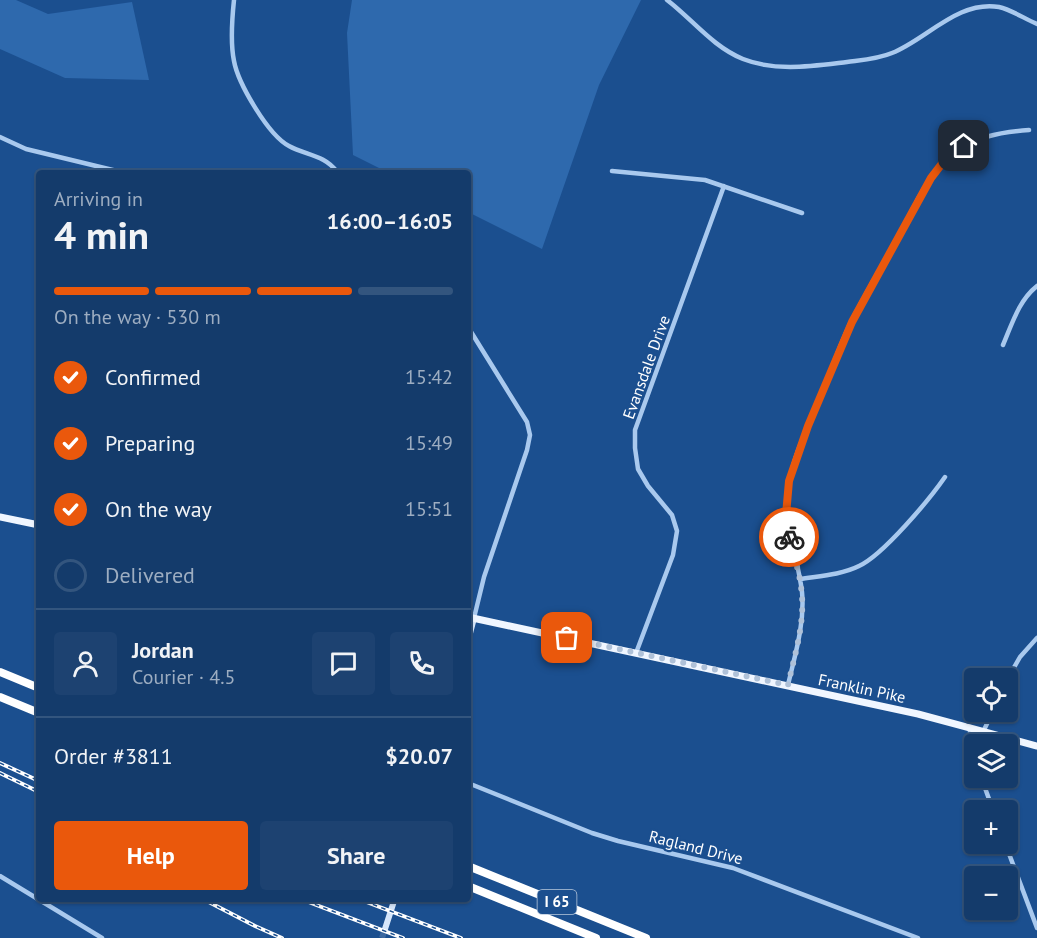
<!DOCTYPE html>
<meta charset="utf-8">
<style>
body{margin:0;font-family:"PT Sans",sans-serif;background:#1d4271;color:#f1f3f6;height:100vh;display:flex;flex-direction:column;font-size:22px;white-space:nowrap}
*{box-sizing:border-box;margin:0}
p{font-size:20px;color:#9dadc1}
.icon{flex:none;width:33px;height:33px;fill:none;stroke:currentColor;stroke-width:2;stroke-linecap:round;stroke-linejoin:round}
.map{position:relative;flex:1;overflow:hidden}
.sheet{position:absolute;left:36px;top:170px;width:435px;height:732px;display:flex;flex-direction:column;background:#143b6b;border-radius:6px;box-shadow:0 2px 4px #0004,0 0 0 2px #33557e}
.sheet>*{flex:none}
.tools{position:absolute;left:964px;top:668px;display:grid;gap:12px}
.tools a{display:grid;place-items:center;width:54px;height:54px;border-radius:6px;background:#143b6b;box-shadow:0 2px 4px #0004,0 0 0 2px #33557e;font-size:30px}
.pin{position:absolute;display:grid;place-items:center;width:51px;height:51px;color:#fff;margin:-26px;border-radius:12px;box-shadow:0 3px 9px #0006}
.courier{position:absolute;display:grid;place-items:center;width:60px;height:60px;margin:-30px;border:4px solid #ea580c;border-radius:50%;background:#fff;color:#222;box-shadow:0 2px 8px #0007}
.headline em{font-style:normal;font-weight:600}
.headline div{display:flex;flex-direction:column-reverse}
.headline{display:flex;align-items:center;justify-content:space-between;height:102px;padding:0 18px}
h1{font-size:39px;font-weight:600;line-height:45px}
.bar{display:grid;grid-template-columns:repeat(4,1fr);gap:9px 6px;align-content:center;height:72px;padding:0 18px}
.bar i{height:8px;border-radius:4px;background:#33557e}
.bar .active{background:#ea580c}
.bar p{grid-column:span 4}
.line{display:flex;align-items:center;gap:15px;padding:0 18px;border-top:2px solid #33557e}
.line div{flex:1}
.round{display:grid;place-items:center;flex:none;width:63px;height:63px;border-radius:6px;background:#1d4271}
ol{padding:0 18px;list-style:none}
li{display:flex;align-items:center;gap:18px;height:66px}
li p{margin-inline-start:auto}
li .icon{padding:6px;border-radius:50%;background:#ea580c;color:#fff;stroke-width:4}
li:last-child{color:#9dadc1}
li i{width:33px;height:33px;border:3px solid #33557e;border-radius:50%}
.primary-button{display:flex;gap:12px;margin-top:auto;padding:12px 18px}
.primary-button a{flex:1;height:69px;border-radius:6px;background:#ea580c;color:#fff;font-size:24px;font-weight:600;line-height:69px;text-align:center}
.primary-button a+a{background:#1d4271;color:#f1f3f6}
.map>svg:first-child{display:block}
.green{fill:#2e69ad}
.lines{fill:none;stroke-linecap:round;stroke-linejoin:round}
.secondary-tunnel{stroke:#3d69a0;stroke-width:6;stroke-dasharray:6 3;stroke-linecap:butt}
.street{stroke:#a9c9ee;stroke-width:4.5}
.secondary{stroke:#d6e6fa;stroke-width:6}
.primary{stroke:#f0f6ff;stroke-width:7}
.highway{stroke:#fff;stroke-width:8}
.rail-casing{stroke:#fff;stroke-width:4}
.rail{stroke:#1b4f8f;stroke-width:1.5;stroke-dasharray:4.5;stroke-linecap:butt}
.done{stroke:#afc1d8;stroke-width:6;stroke-dasharray:0 10.8}
.route{stroke:#ea580c;stroke-width:8}
.labels{text-anchor:middle;stroke-width:4.5;stroke-linejoin:round;paint-order:stroke}
.shield{fill:#1b4f8f;stroke:#bbcadd;stroke-width:1.5}
.shield-label{font-size:15px;font-weight:bold;fill:#fff}
.street-label{font-size:16px;fill:#fff;stroke:#1b4f8f}
</style>
<div class="map">
<svg width="1037" height="938" viewBox="0 0 1037 938">
<rect width="100%" height="100%" fill="#1b4f8f"/>
<path class="green" d="M0,0H16L48,14L132,2L149,80L65,78L0,49Z
M352,0H641L599,85L542,249L468,212V172H387L353,155L347,33Z"/>
<g class="lines">
<path class="secondary-tunnel" d="M382,938L385,929"/>
<path class="street" d="M234,0C232,19 230,42 234,61C238,83 268,135 289,146C305,155 325,155 337,172
M667,0C692,19 713,47 743,59C776,72 813,66 847,62C862,60 878,59 892,53C927,39 958,0 999,7C1012,10 1025,19 1037,24
M0,137L26,149L121,172
M612,171L705,180L802,213
M468,327L527,422L530,435L527,450L484,577L474,618
M1003,345C1012,324 1019,300 1037,286
M800,579C819,576 841,575 859,566C883,555 929,500 945,477
M636,653L673,555L677,531L672,515L648,486L638,469L635,448V430L724,186
M1008,678L1020,657L1037,638
M788,685C795,655 805,623 802,592C798,556 783,526 788,489C792,459 806,431 818,404C828,377 838,350 850,324C865,294 882,266 898,237C913,210 926,177 949,157C972,137 1000,132 1029,130
M970,727V739L975,761
M984,730L993,711
M978,744L987,737L994,736
M981,777L993,810
M468,783L592,833L618,841L733,868L918,938
M1005,843L1037,928
M0,876L102,938"/>
<path class="secondary" d="M468,641L474,618
M385,929L395,898"/>
<path class="primary" d="M0,517L39,525
M468,617L918,714L1037,746"/>
<path class="highway" d="M0,672L39,688
M0,697L39,713
M468,866L646,938
M468,886L596,938"/>
<defs>
<path id="rail" d="M0,763L39,781
M0,773L39,792
M201,898L255,926L282,938
M298,898L403,938
M356,898L461,938"/>
</defs>
<use href="#rail" class="rail-casing"/>
<use href="#rail" class="rail"/>
</g>
<g class="lines">
<path class="done" d="M567,638L788,685C795,653 806,621 801,587C799,570 793,554 789,537"/>
<path class="route" d="M789,537L786,515L789,481L808,426L852,322L931,178L944,161L964,146"/>
</g>
<g class="labels">
<rect class="shield" x="537.5" y="890" width="39" height="24" rx="4.5"/>
<g class="shield-label">
<text x="557" y="907">I 65</text>
</g>
<g class="street-label">
<text transform="translate(646 367) rotate(-70)" y="6">Evansdale Drive</text>
<text transform="translate(862 688) rotate(12)" y="6">Franklin Pike</text>
<text transform="translate(696 847) rotate(14)" y="6">Ragland Drive</text>
</g>
</g>
</svg>
<div class="tools">
<a><svg class="icon" aria-label="locate" viewBox="0 0 24 24"><circle cx="12" cy="12" r="6"/><path d="M12 2v4M12 18v4M2 12h4M18 12h4"/></svg></a>
<a><svg class="icon" aria-label="layers" viewBox="0 0 24 24"><path d="M12 4l9 5-9 5-9-5zM3 14l9 5 9-5"/></svg></a>
<a>+</a>
<a>−</a>
</div>
<div class="pin" style="left:567px;top:638px;background:#ea580c"><svg class="icon" aria-label="bag" viewBox="0 0 24 24"><path d="M5 8h14l-1 12H6zM9 8a3 3 0 0 1 6 0"/></svg></div>
<div class="pin" style="left:964px;top:146px;background:#1f2937"><svg class="icon" aria-label="home" viewBox="0 0 24 24"><path d="M3 11l9-7 9 7M6 9v11h12V9"/></svg></div>
<div class="courier" style="left:789px;top:537px"><svg class="icon" aria-label="bike" viewBox="0 0 24 24"><circle cx="6" cy="16" r="4"/><circle cx="18" cy="16" r="4"/><path d="M6 16l4-8h5l3 8M10 8l3 8H6M13 5h3"/></svg></div>
<section class="sheet">
<div class="headline"><div><h1>4 min</h1><p>Arriving in</p></div><em>16:00–16:05</em></div>
<div class="bar"><i class="active"></i><i class="active"></i><i class="active"></i><i></i><p>On the way · 530 m</p></div>
<ol>
<li><svg class="icon" aria-label="check" viewBox="0 0 24 24"><path d="M5 12l5 5 9-10"/></svg>Confirmed<p>15:42</p></li>
<li><svg class="icon" aria-label="check" viewBox="0 0 24 24"><path d="M5 12l5 5 9-10"/></svg>Preparing<p>15:49</p></li>
<li><svg class="icon" aria-label="check" viewBox="0 0 24 24"><path d="M5 12l5 5 9-10"/></svg>On the way<p>15:51</p></li>
<li><i></i>Delivered</li>
</ol>
<div class="line" style="height:108px"><a class="round"><svg class="icon" aria-label="person" viewBox="0 0 24 24"><circle cx="12" cy="8" r="4"/><path d="M4 21q1-7 8-7t8 7"/></svg></a><div><b>Jordan</b><p>Courier · 4.5</p></div><a class="round"><svg class="icon" aria-label="chat" viewBox="0 0 24 24"><path d="M4 5h16v11H9l-5 4z"/></svg></a><a class="round"><svg class="icon" aria-label="phone" viewBox="0 0 24 24"><path d="M5 4h4l2 5-3 2q2 4 5 5l2-3 5 2v4C11 20 4 13 5 4z"/></svg></a></div>
<div class="line" style="height:78px"><div>Order #3811</div><b>$20.07</b></div>
<div class="primary-button"><a>Help</a><a>Share</a></div>
</section>
</div>
